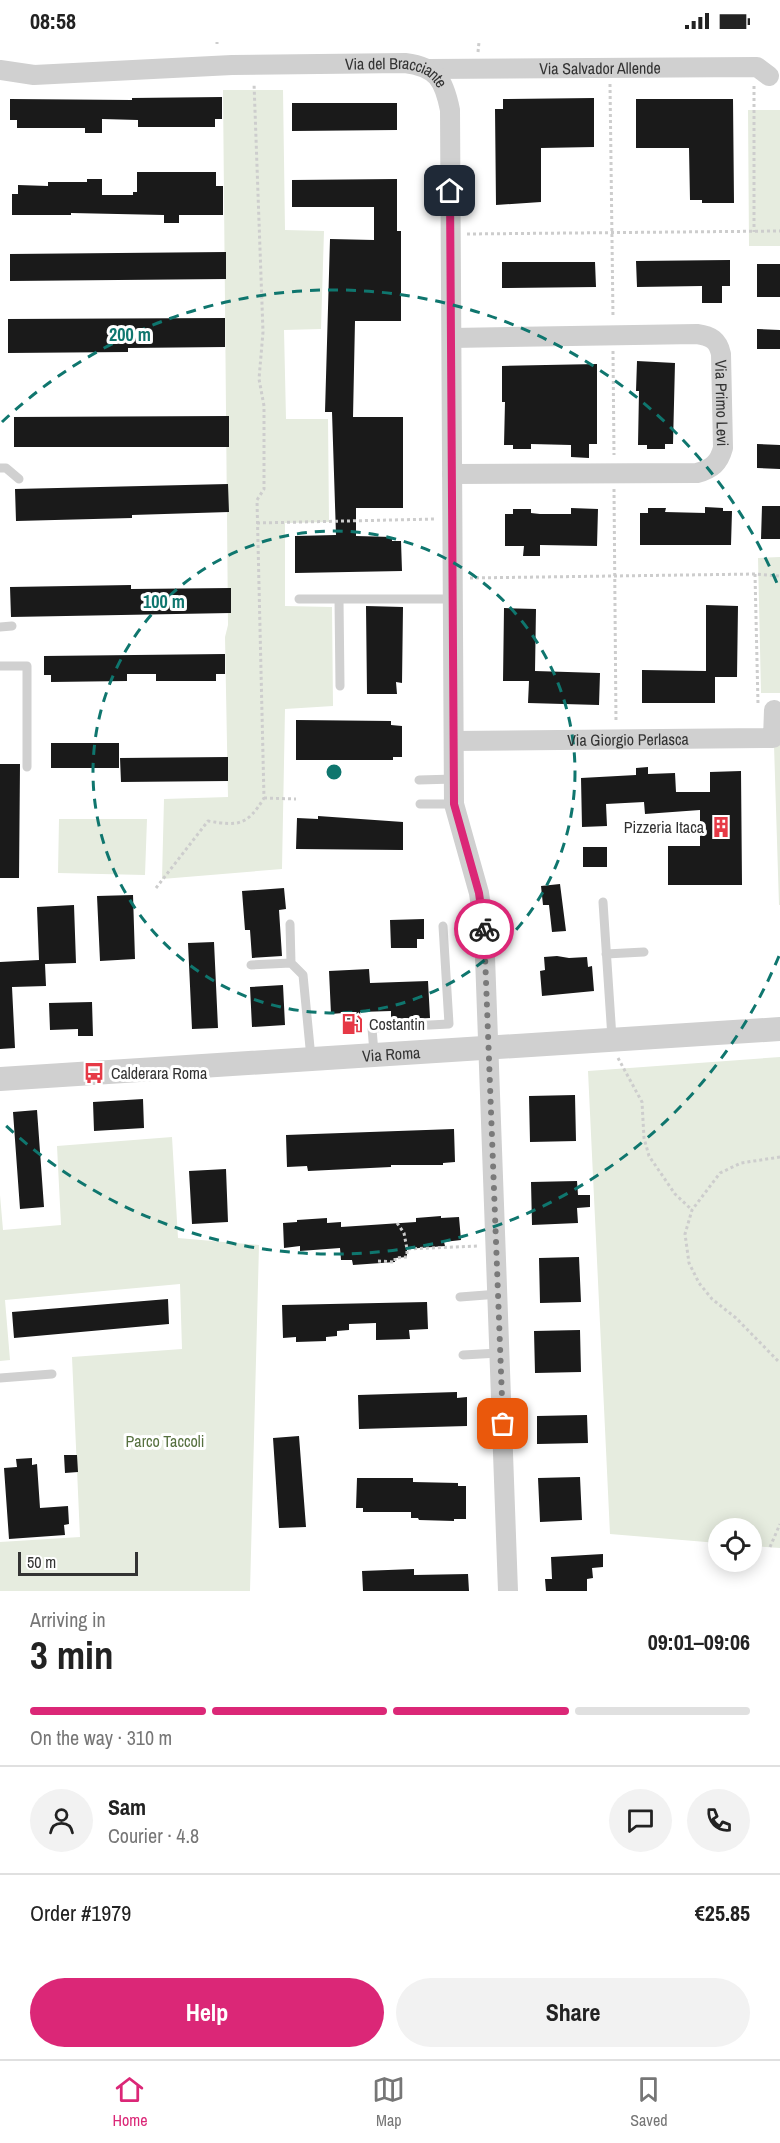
<!DOCTYPE html>
<meta charset="utf-8">
<style>
body{margin:0;font-family:"Archivo Narrow",sans-serif;background:#f2f2f2;color:#222;height:100vh;display:flex;flex-direction:column;font-size:22px;white-space:nowrap}
*{box-sizing:border-box;margin:0}
p{font-size:20px;color:#767676}
.icon{flex:none;width:33px;height:33px;fill:none;stroke:currentColor;stroke-width:2;stroke-linecap:round;stroke-linejoin:round}
.map{position:relative;height:1549px;overflow:hidden}
.drawer{display:flex;flex-direction:column;background:#fff;flex:1}
.drawer>*{flex:none}
.buttons{position:absolute;left:708px;top:1476px;display:grid;gap:12px}
.buttons a{display:grid;place-items:center;width:54px;height:54px;border-radius:50%;background:#fff;box-shadow:0 3px 15px #0003;font-size:30px}
.scale{position:absolute;left:18px;bottom:15px;width:120px;box-sizing:border-box;padding-left:6px;border:3px solid #333;border-top:0;font-size:16px;line-height:21px;white-space:nowrap;color:#333;-webkit-text-stroke:4px #fff;paint-order:stroke}
.pin{position:absolute;display:grid;place-items:center;width:51px;height:51px;color:#fff;margin:-26px;border-radius:12px;box-shadow:0 3px 9px #0006}
.courier{position:absolute;display:grid;place-items:center;width:60px;height:60px;margin:-30px;border:4px solid #db2777;border-radius:50%;background:#fff;color:#222;box-shadow:0 2px 8px #0007}
.overview em{font-style:normal;font-weight:800}
.overview div{display:flex;flex-direction:column-reverse}
.overview{display:flex;align-items:center;justify-content:space-between;height:102px;padding:0 30px}
h1{font-size:39px;font-weight:800;line-height:45px}
.bar{display:grid;grid-template-columns:repeat(4,1fr);gap:9px 6px;align-content:center;height:72px;padding:0 30px}
.bar i{height:8px;border-radius:4px;background:#e0e0e0}
.bar .current{background:#db2777}
.bar p{grid-column:span 4}
.line{display:flex;align-items:center;gap:15px;padding:0 30px;border-top:2px solid #e0e0e0}
.line div{flex:1}
.round{display:grid;place-items:center;flex:none;width:63px;height:63px;border-radius:32px;background:#f2f2f2}
.button{display:flex;gap:12px;margin-top:auto;padding:12px 30px}
.button a{flex:1;height:69px;border-radius:36px;background:#db2777;color:#fff;font-size:24px;font-weight:800;line-height:69px;text-align:center}
.button a+a{background:#f2f2f2;color:#222}
.status{display:flex;justify-content:space-between;align-items:center;height:42px;padding:0 30px;background:#fff;direction:ltr}
.status svg{height:16px;fill:currentColor}
.menu{display:flex;justify-content:space-around;align-items:center;height:84px;border-top:2px solid #e0e0e0;background:#fff;font-size:16px;color:#767676}
.menu a{display:grid;justify-items:center;gap:3px}
.menu .current{color:#db2777}
.map>svg:first-child{display:block}
.green{fill:#e6ecdf}
.building{fill:#1a1a1a}
.lines{fill:none;stroke-linecap:round;stroke-linejoin:round}
.path{stroke:#cdcdcd;stroke-width:3;stroke-dasharray:3 3;stroke-linecap:butt}
.service{stroke:#d0d0d0;stroke-width:9}
.minor{stroke:#d0d0d0;stroke-width:20}
.tertiary{stroke:#d0d0d0;stroke-width:24}
.done{stroke:#7a7a7a;stroke-width:6;stroke-dasharray:0 10.8}
.route{stroke:#db2777;stroke-width:8}
.ring{fill:none;stroke:#0f766e;stroke-width:3;stroke-dasharray:10 8}
.labels{text-anchor:middle;stroke-width:6;stroke-linejoin:round;paint-order:stroke}
.street-label{font-size:16px;fill:#333;stroke:#fff}
.poi-label{font-size:16px;fill:#333;stroke:#fff;text-anchor:start}
.park-label{font-size:16px;fill:#56703f;stroke:#fff}
.centre{fill:#0f766e;stroke:#fff;stroke-width:3}
.ring-label{font-size:18px;text-anchor:middle;font-weight:bold;fill:#0f766e;stroke:#fff;stroke-width:6;stroke-linejoin:round;paint-order:stroke}
</style>
<div class="status"><b>08:58</b><svg viewBox="0 0 49 12"><path d="M0 12V9h3v3zM5 12V6h3v6zM10 12V3h3v9zM15 12V0h3v12zM26 1h20v11H26zM47 4h2v5h-2z"/></svg></div>
<div class="map">
<svg width="780" height="1549" viewBox="0 0 780 1549">
<rect width="100%" height="100%" fill="#fff"/>
<path class="green" d="M223,48H283L285,188L324,189L321,287L284,288L286,377H328L329,480L285,481V564L332,565L333,664L285,667L282,827L162,837L164,757L228,755L225,595L228,583Z
M748,68H780V204H749Z
M780,515V651H761L758,516Z
M774,703H780V863H779Z
M59,777H147L145,833L58,831Z
M780,1015V1506L752,1504V1486H718V1501L610,1492L588,1029Z
M172,1095L178,1196L259,1203L250,1549H0V1500L80,1495L72,1315L182,1307L180,1242L5,1258L10,1318L0,1319V1153L3,1188L61,1183L57,1104Z"/>
<path class="building" d="M222,55V77H215V85H138V78L102,77V91H85V86H17V78H10V57L132,58V56Z
M594,56V105L541,106V160L496,163L495,67H503V57Z
M636,57H733L734,161H702V158H690L689,106H636Z
M292,61H397V88L292,89Z
M137,130H216V144H223V173H179V181H164V173L71,171V173H12V152H18V143L48,144V140H87V137H102V153H133V150H137Z
M397,137V189H401V279H355L353,375H403V466H356V494L392,495V499H401L402,529L295,531V494L336,493L332,370H325L330,197L374,198V165H292V138Z
M226,210V237L10,239V212Z
M730,218V244H722V261H702V244L637,245L636,219Z
M502,220H595L596,245L502,246Z
M757,222H780V255H757Z
M225,276V305L128,306V310L8,311V277Z
M757,287L780,288V307H757Z
M637,319L675,321L673,402H665V407H647V403H638L639,349H636Z
M597,322V402H589V416L571,415V403L531,402V407H513V403H504L505,360H502V324Z
M229,374V405H14V375Z
M757,402L780,403V427L757,426Z
M228,442L229,470L132,473V476L16,479L15,447Z
M762,464H780V497H761Z
M705,465L723,466V469H732L731,503H640V471H648V466H666L665,470L705,471Z
M571,466L598,467L597,504L540,503V514H523L524,504H505V472H513V467H531V471L540,472H571Z
M131,543V547L231,546V571L11,575L10,545Z
M706,563L738,564L737,635H715V661H642V628L706,629Z
M366,564L403,565L402,641L396,640L397,652H367Z
M504,566L536,567L535,629L600,631L599,663L528,661L529,639H503Z
M225,612V632H216V639H156V632H127V639L51,640V633H44V614Z
M296,678L391,679V683L402,684V715H393V718H296Z
M51,701H119V726H51Z
M228,715V739L121,740L120,716Z
M0,722H20L19,836H0Z
M648,725V732L675,731L676,750H710V730L741,729L742,843H668V804H700V768L645,772L644,760L606,762L607,784L582,785L581,736L636,733V726Z
M318,774L403,780V808L296,807L297,776L318,777Z
M583,805H607V825H583Z
M560,842L566,889L552,890L549,863H543L541,844Z
M284,846L286,867L279,868L282,914L252,916L250,888H245L242,849Z
M133,853L135,917L100,919L97,854Z
M74,863L76,921L45,922L46,944L12,945L15,1006L0,1007V920L39,918L37,865Z
M424,877V897H417V906H391L390,878Z
M214,900L218,986L192,987L188,901Z
M557,914L569,916L587,915L588,925L592,924L594,949L542,954L540,929L545,928L544,915Z
M369,927L370,941L428,939L430,976L391,978V969L360,970L362,991L344,992L343,971L331,972L329,929Z
M283,943L285,983L252,985L250,945Z
M92,960L93,994H78V987L50,988L49,961Z
M575,1053L576,1099L530,1100L529,1054Z
M143,1057L144,1086L94,1089L93,1060Z
M37,1068L44,1165L20,1167L13,1070Z
M454,1087L455,1120L443,1121V1123H391V1125L308,1129L307,1124L287,1125L286,1093Z
M226,1127L228,1180L192,1182L189,1129Z
M577,1139L578,1153H590V1165L577,1166L578,1181L532,1183L531,1140Z
M441,1174V1176L459,1175L461,1198L444,1200L445,1204L407,1207V1215L395,1216V1220L353,1223L352,1218H341L340,1206L300,1209V1204L284,1206L283,1181L297,1180V1178L327,1176V1181L341,1180V1185L416,1180V1176Z
M579,1215L581,1260L540,1261L539,1216Z
M168,1257L169,1282L14,1296L12,1270Z
M427,1260L428,1287L409,1288L410,1297L376,1298V1281L349,1282V1288L337,1289V1294L326,1295V1299L296,1300V1295L283,1296L282,1263Z
M580,1288L581,1330L535,1331L534,1289Z
M457,1350V1356L467,1355V1384L359,1387L358,1353Z
M587,1373L588,1401L537,1402V1374Z
M299,1394L306,1485L279,1486L273,1396Z
M64,1413H77L78,1430L65,1431Z
M32,1416V1423L37,1422L40,1466L68,1464L69,1482L64,1483L65,1493L9,1497L4,1426L17,1425L16,1417Z
M580,1435L582,1478L540,1480L538,1436Z
M357,1436H413V1440L458,1441V1444H466V1477H454V1479L419,1478L418,1476H411V1470H363V1466H356Z
M603,1512V1525L592,1526L593,1536L587,1537V1549H546L545,1537H552L551,1515Z
M414,1527V1533L468,1532L469,1549H363L362,1529Z"/>
<g class="lines">
<path class="path" d="M217,0V2
M478,10L479,0
M610,42L613,275
M754,44V190
M467,192L780,189
M613,309L614,413
M614,447L616,680
M257,481L436,477
M755,532L758,662
M470,536L755,532L780,534
M264,756L296,757
M156,846L208,779C238,784 247,784 264,756L257,458L264,447V364L259,337L263,290L254,41
M618,1016L642,1060L644,1096L649,1114L675,1152L692,1168
M780,1115L741,1121L720,1131L692,1168L685,1192L689,1221L699,1241L712,1257L736,1276L780,1321
M397,1181L404,1191L407,1207
M378,1219L395,1220V1216L407,1215V1207L478,1204
M770,1505L780,1482"/>
<path class="service" d="M0,426H6L19,437
M299,557H339
M0,585L12,584
M0,624H27V725
M340,644L339,557H453
M419,738L454,737
M420,762H454
M603,860L612,996
M290,882L291,921L303,933L311,1016
M606,912L644,910
M251,923L291,921
M374,1011L372,986L449,982L443,884
M460,1255L499,1252
M463,1313L499,1311
M0,1336L52,1332"/>
<g class="minor">
<path id="s1" d="M429,27L757,25L769,34"/>
<path id="s2" d="M0,28L34,33L232,23L405,21C437,25 444,38 450,68L454,762L479,851L484,887L508,1549"/>
<path id="s3" d="M452,296L697,292C711,294 718,298 721,312L723,406C719,421 712,427 697,431L452,432"/>
<path id="s4" d="M454,699L773,696L774,668"/>
</g>
<path class="tertiary" id="s5" d="M0,1037L780,987"/>
</g>
<g class="lines">
<path class="done" d="M484,887L503,1382"/>
<path class="route" d="M450,149L454,762L479,851L484,887"/>
</g>
<g class="ring">
<circle cx="334" cy="730" r="241"/>
<path d="M779 914A482 482 0 0 1 2 1080M2 380A482 482 0 0 1 779 546"/>
</g>
<defs>
<symbol id="building-bare" viewBox="-9 -9 18 18"><path d="M-4-6H4V6H1V3H-1V6H-4ZM-2.5-4.3h1.7v1.8h-1.7ZM.8-4.3h1.7v1.8H.8ZM-2.5-1h1.7V.8h-1.7ZM.8-1h1.7V.8H.8Z" fill="#e63946" stroke="#fff" stroke-width="2.5" paint-order="stroke"/></symbol>
<symbol id="fuel-bare" viewBox="-9 -9 18 18"><path d="M-5.5-6h7V0h2V4h1.3V-2.5L3-4.5l.8-.8L6-3V5H2.5V1h-1V6h-7ZM-4.2-4.7v3.2H.2V-4.7Z" fill="#e63946" stroke="#fff" stroke-width="2.5" paint-order="stroke"/></symbol>
<symbol id="bus-bare" viewBox="-9 -9 18 18"><path d="M-5-6H5V4H4V6H2V4H-2V6H-4V4H-5ZM-3.5-4V0h7V-4ZM-3.5 1.2v1.5H-2V1.2ZM2 1.2v1.5H3.5V1.2Z" fill="#e63946" stroke="#fff" stroke-width="2.5" paint-order="stroke"/></symbol>
</defs>
<g fill-rule="evenodd">
<use href="#building-bare" x="706" y="770" width="30" height="30"/>
<use href="#fuel-bare" x="337" y="967" width="30" height="30"/>
<use href="#bus-bare" x="79" y="1016" width="30" height="30"/>
</g>
<g class="labels">
<g class="street-label">
<text dy="6" stroke="none"><textPath href="#s1" startOffset="171">Via Salvador Allende</textPath></text>
<text dy="6" stroke="none"><textPath href="#s2" startOffset="399">Via del Bracciante</textPath></text>
<text dy="6" stroke="none"><textPath href="#s3" startOffset="328">Via Primo Levi</textPath></text>
<text dy="6" stroke="none"><textPath href="#s4" startOffset="174">Via Giorgio Perlasca</textPath></text>
<text dy="6" stroke="none"><textPath href="#s5" startOffset="392">Via Roma</textPath></text>
</g>
<g class="poi-label">
<text x="704" y="791" text-anchor="end">Pizzeria Itaca</text>
<text x="369" y="988">Costantin</text>
<text x="111" y="1037">Calderara Roma</text>
</g>
<g class="park-label">
<text x="165" y="1405">Parco Taccoli</text>
</g>
</g>
<circle cx="334" cy="730" r="9" class="centre"/>
<g class="ring-label">
<text x="130" y="299">200 m</text>
<text x="164" y="566">100 m</text>
</g>
</svg>
<div class="buttons">
<a><svg class="icon" aria-label="locate" viewBox="0 0 24 24"><circle cx="12" cy="12" r="6"/><path d="M12 2v4M12 18v4M2 12h4M18 12h4"/></svg></a>
</div>
<div class="scale">50 m</div>
<div class="pin" style="left:503px;top:1382px;background:#ea580c"><svg class="icon" aria-label="bag" viewBox="0 0 24 24"><path d="M5 8h14l-1 12H6zM9 8a3 3 0 0 1 6 0"/></svg></div>
<div class="pin" style="left:450px;top:149px;background:#1f2937"><svg class="icon" aria-label="home" viewBox="0 0 24 24"><path d="M3 11l9-7 9 7M6 9v11h12V9"/></svg></div>
<div class="courier" style="left:484px;top:887px"><svg class="icon" aria-label="bike" viewBox="0 0 24 24"><circle cx="6" cy="16" r="4"/><circle cx="18" cy="16" r="4"/><path d="M6 16l4-8h5l3 8M10 8l3 8H6M13 5h3"/></svg></div>
</div>
<section class="drawer">
<div class="overview"><div><h1>3 min</h1><p>Arriving in</p></div><em>09:01–09:06</em></div>
<div class="bar"><i class="current"></i><i class="current"></i><i class="current"></i><i></i><p>On the way · 310 m</p></div>
<div class="line" style="height:108px"><a class="round"><svg class="icon" aria-label="person" viewBox="0 0 24 24"><circle cx="12" cy="8" r="4"/><path d="M4 21q1-7 8-7t8 7"/></svg></a><div><b>Sam</b><p>Courier · 4.8</p></div><a class="round"><svg class="icon" aria-label="chat" viewBox="0 0 24 24"><path d="M4 5h16v11H9l-5 4z"/></svg></a><a class="round"><svg class="icon" aria-label="phone" viewBox="0 0 24 24"><path d="M5 4h4l2 5-3 2q2 4 5 5l2-3 5 2v4C11 20 4 13 5 4z"/></svg></a></div>
<div class="line" style="height:78px"><div>Order #1979</div><b>€25.85</b></div>
<div class="button"><a>Help</a><a>Share</a></div>
</section>
<nav class="menu">
<a class="current"><svg class="icon" aria-label="home" viewBox="0 0 24 24"><path d="M3 11l9-7 9 7M6 9v11h12V9"/></svg>Home</a>
<a><svg class="icon" aria-label="map" viewBox="0 0 24 24"><path d="M3 6l6-2 6 2 6-2v14l-6 2-6-2-6 2zM9 4v14M15 6v14"/></svg>Map</a>
<a><svg class="icon" aria-label="saved" viewBox="0 0 24 24"><path d="M7 4h10v16l-5-4-5 4z"/></svg>Saved</a>
</nav>
